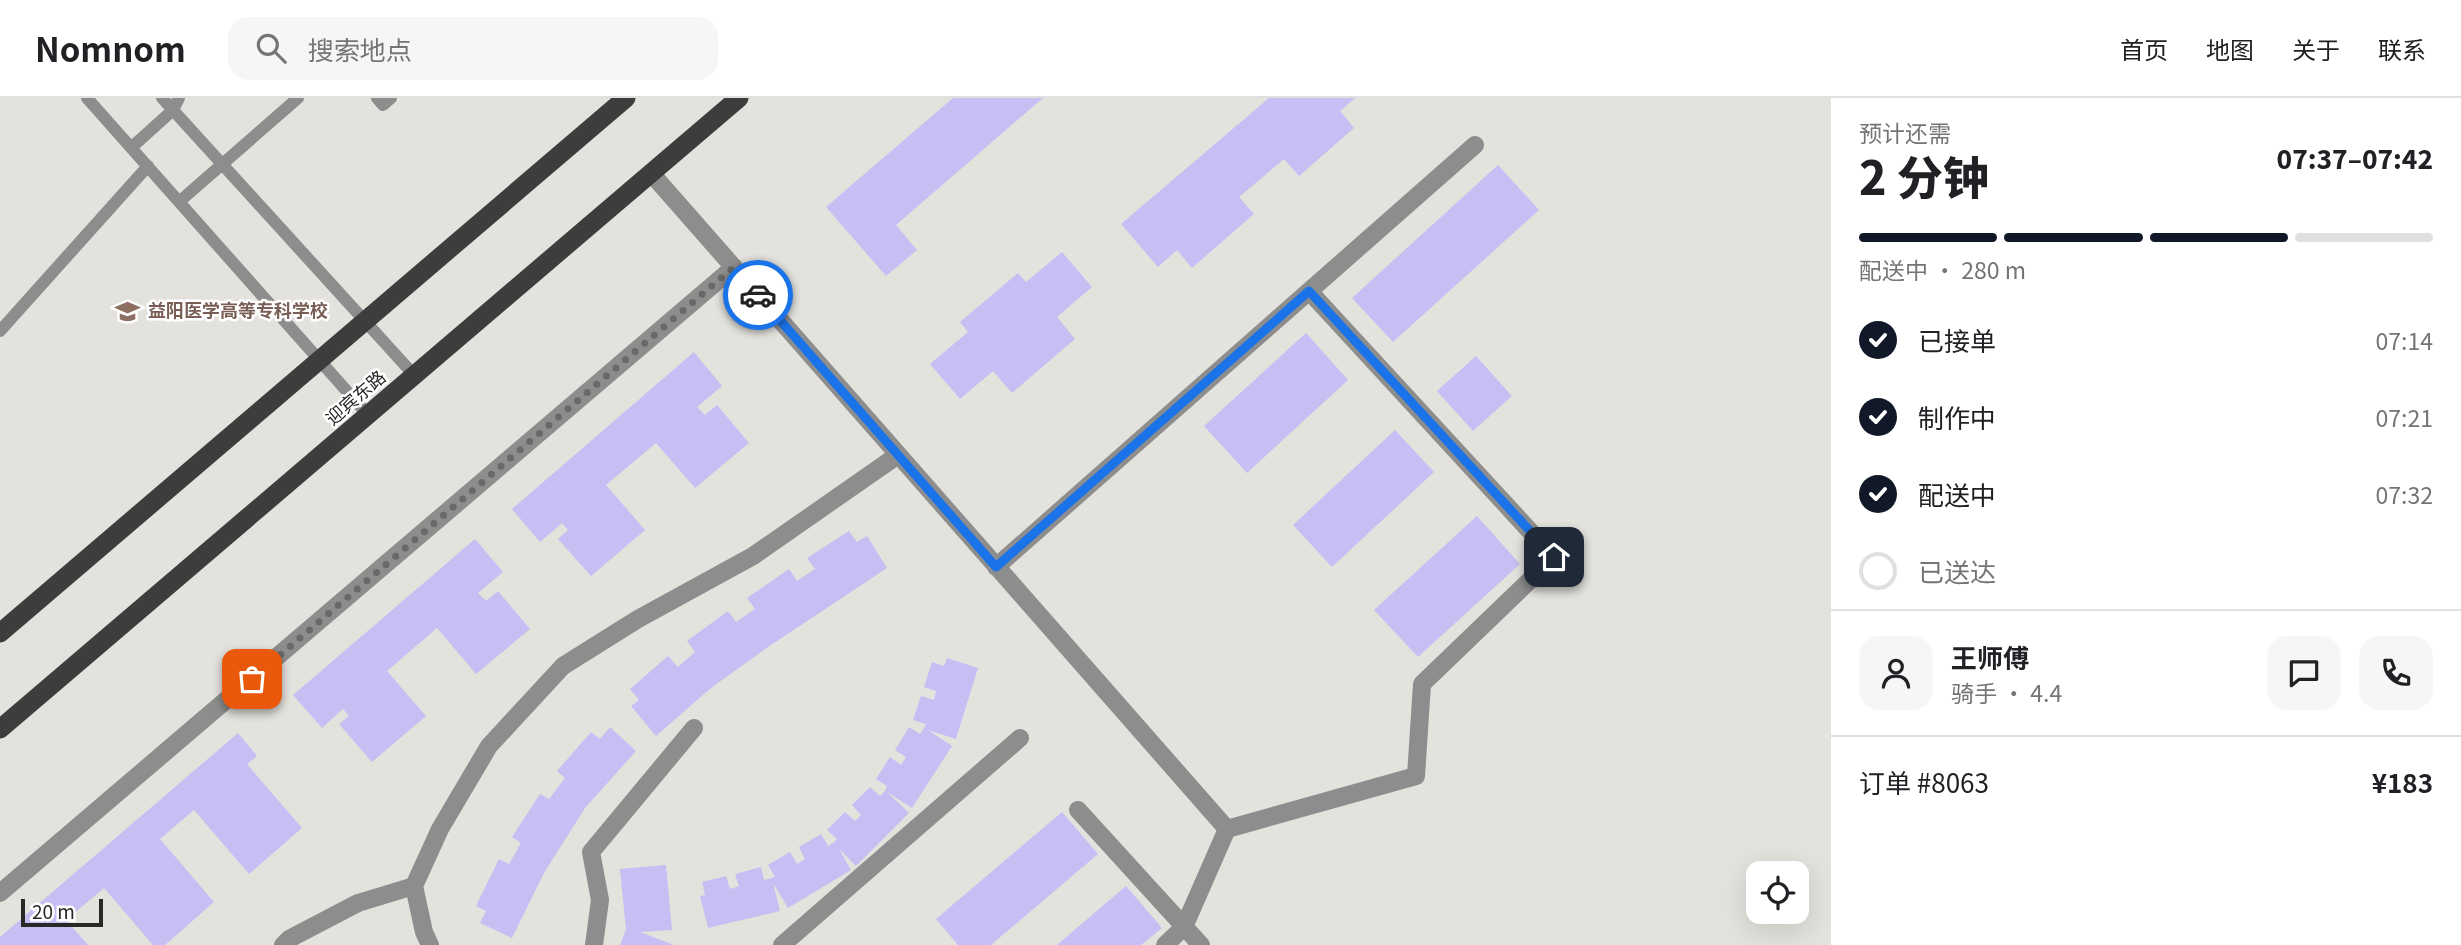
<!DOCTYPE html>
<html lang="zh">
<meta charset="utf-8">
<style>
body{margin:0;font-family:Georgia,"Noto Sans SC",serif;background:#f6f6f6;color:#202124;height:100vh;display:flex;flex-direction:column;font-size:26px;white-space:nowrap}
*{box-sizing:border-box;margin:0}
p{font-size:23px;color:#757577}
.icon{flex:none;width:38px;height:38px;fill:none;stroke:currentColor;stroke-width:2;stroke-linecap:round;stroke-linejoin:round}
.map{position:relative;flex:1;overflow:hidden}
.side{display:flex;flex-direction:column;background:#fff;width:630px}
.side>*{flex:none}
.tools{position:absolute;left:1746px;top:763px;display:grid;gap:14px}
.tools a{display:grid;place-items:center;width:63px;height:63px;border-radius:14px;background:#fff;box-shadow:0 7px 28px #0002;font-size:35px}
.scale{position:absolute;left:21px;bottom:18px;width:82px;box-sizing:border-box;padding-left:7px;border:4px solid #292827;border-top:0;font-size:19px;line-height:24px;white-space:nowrap;color:#292827;-webkit-text-stroke:5px #fff;paint-order:stroke}
.pin{position:absolute;display:grid;place-items:center;width:60px;height:60px;color:#fff;margin:-30px;border-radius:14px;box-shadow:0 4px 10px #0006}
.courier{position:absolute;display:grid;place-items:center;width:70px;height:70px;margin:-35px;border:5px solid #1a73e8;border-radius:50%;background:#fff;color:#222;box-shadow:0 2px 9px #0007}
.headline em{font-style:normal;font-weight:800}
.headline div{display:flex;flex-direction:column-reverse}
.headline{display:flex;align-items:center;justify-content:space-between;height:119px;padding:0 28px}
h1{font-size:46px;font-weight:800;line-height:52px}
.bar{display:grid;grid-template-columns:repeat(4,1fr);gap:10px 7px;align-content:center;height:84px;padding:0 28px}
.bar i{height:9px;border-radius:5px;background:#e0e0e0}
.bar .active{background:#111827}
.bar p{grid-column:span 4}
.line{display:flex;align-items:center;gap:18px;padding:0 28px;border-top:2px solid #e0e0e0}
.line div{flex:1}
.round{display:grid;place-items:center;flex:none;width:74px;height:74px;border-radius:21px;background:#f6f6f6}
ol{padding:0 28px;list-style:none}
li{display:flex;align-items:center;gap:21px;height:77px}
li p{margin-inline-start:auto}
li .icon{padding:7px;border-radius:50%;background:#111827;color:#fff;stroke-width:4}
li:last-child{color:#757577}
li i{width:38px;height:38px;border:4px solid #e0e0e0;border-radius:50%}
header{display:flex;align-items:center;gap:42px;box-sizing:border-box;height:98px;padding:0 35px;background:#fff;border-bottom:2px solid #e0e0e0}
header strong{font-size:33px}
nav{display:flex;gap:38px;margin-inline-start:auto;font-size:24px}
.search{width:490px;height:63px;background:#f6f6f6;display:flex;align-items:center;gap:18px;box-sizing:border-box;padding:0 24px;border-radius:21px;color:#757577;font-size:26px}
main{display:flex;flex:1;min-height:0}
.map>svg:first-child{display:block}
.building{fill:#c5bff3}
.lines{fill:none;stroke-linecap:round;stroke-linejoin:round}
.service{stroke:#8c8d8c;stroke-width:12}
.minor{stroke:#8c8d8c;stroke-width:18}
.trunk{stroke:#3b3e3c;stroke-width:19}
.done{stroke:#6a6967;stroke-width:7;stroke-dasharray:0 12.6}
.route{stroke:#1a73e8;stroke-width:9}
.labels{text-anchor:middle;stroke-width:5;stroke-linejoin:round;paint-order:stroke}
.education-label{font-size:18px;font-weight:bold;fill:#785e54;stroke:#fff;text-anchor:start}
.street-label{font-size:18px;fill:#292827;stroke:#fff}
</style>
<header>
<strong>Nomnom</strong>
<div class="search"><svg class="icon" aria-label="search" viewBox="0 0 24 24"><circle cx="10" cy="10" r="6"/><path d="M15 15l6 6"/></svg>搜索地点</div>
<nav><a>首页</a><a>地图</a><a>关于</a><a>联系</a></nav>
</header>
<main>
<div class="map">
<svg width="1831" height="847" viewBox="0 0 1831 847">
<rect width="100%" height="100%" fill="#e3e2dd"/>
<path class="building" d="M953,0H1043L896,127L917,152L886,178L826,109Z
M1269,0H1355L1340,13L1354,30L1299,78L1284,61L1239,99L1254,116L1192,170L1177,152L1158,169L1121,126Z
M1498,67L1539,112L1393,244L1352,200Z
M1062,154L1092,189L1057,219L1075,241L1012,295L993,273L960,301L930,266L968,234L960,224L1018,175L1026,184Z
M1306,235L1348,282L1247,375L1204,328Z
M694,254L722,288L697,309L705,317L717,307L749,345L695,390L656,345L606,387L645,432L591,478L558,441L568,432L562,425L540,444L512,411Z
M1476,258L1512,298L1473,333L1437,293Z
M1395,332L1434,374L1332,469L1293,427Z
M1477,418L1520,466L1418,559L1374,512Z
M849,433L857,444L867,438L887,470L768,549L711,590L656,638L631,608L639,602L630,591L668,558L678,569L695,554L687,543L728,513L736,524L755,511L747,500L789,471L797,483L815,471L807,460Z
M475,441L503,474L478,495L486,503L498,493L530,531L476,576L437,530L387,573L426,618L372,664L339,626L349,618L343,611L322,630L293,597Z
M947,560L978,570L956,641L928,632L952,648L912,710L887,694L909,715L856,768L839,751L851,772L788,810L773,785L780,813L708,830L700,798L705,797L702,784L726,778L730,791L739,788L735,776L761,769L764,782L775,779L768,767L790,754L797,766L805,761L799,749L821,736L828,748L834,744L837,741L827,732L845,714L855,723L861,717L852,707L870,689L880,698L885,693L887,688L876,681L890,659L901,667L906,659L895,652L909,629L920,636L924,630L926,626L913,622L921,598L934,602L936,593L924,589L932,564L944,568Z
M610,629L636,653L585,710L544,775L512,840L480,825L486,813L476,808L499,761L509,766L521,745L512,739L540,696L549,701L565,680L557,673L591,634L600,641Z
M238,635L257,658L247,666L302,730L249,776L194,712L160,741L214,804L165,847H153L104,790L66,822L88,847H0V839Z
M1062,714L1098,756L991,847H958L936,821Z
M666,767L672,832L640,834L674,847H620L626,832L620,771Z
M1126,788L1162,830L1141,847H1057Z"/>
<g class="lines">
<path class="service" d="M87,0L368,317
M162,0L414,277
M377,0L383,7L391,0
M132,49L173,12L179,0
M180,103L298,0
M0,233L148,68"/>
<path class="minor" d="M651,75L1227,731L1184,829L1165,847
M996,469L1475,47
M1078,712L1201,847
M1227,731L1416,678L1422,586L1554,459L1309,193
M414,788L424,834L430,847
M0,795L734,169
M283,847L289,841L358,805L414,788L440,731L489,648L563,568L638,521L753,458L898,357
M594,847L600,802L591,754L694,630
M782,847L1020,640"/>
<path class="trunk" d="M0,535L626,0
M0,631L739,0"/>
</g>
<g class="lines">
<path class="done" d="M252,581L734,169L758,197"/>
<path class="route" d="M758,197L996,469L1309,193L1554,459"/>
</g>
<defs>
<symbol id="university-bare" viewBox="-9 -9 18 18"><path d="M0-5L7-2L0 1L-7-2ZM-4 1L0 2.5L4 1V4Q0 6-4 4Z" fill="#8d6e63" stroke="#fff" stroke-width="2.5" paint-order="stroke"/></symbol>
</defs>
<g fill-rule="evenodd">
<use href="#university-bare" x="110" y="196" width="35" height="35"/>
</g>
<g class="labels">
<g class="education-label">
<text x="148" y="219">益阳医学高等专科学校</text>
</g>
<g class="street-label">
<text transform="translate(356 300) rotate(-41)" y="6">迎宾东路</text>
</g>
</g>
</svg>
<div class="tools">
<a><svg class="icon" aria-label="locate" viewBox="0 0 24 24"><circle cx="12" cy="12" r="6"/><path d="M12 2v4M12 18v4M2 12h4M18 12h4"/></svg></a>
</div>
<div class="scale">20 m</div>
<div class="pin" style="left:252px;top:581px;background:#ea580c"><svg class="icon" aria-label="bag" viewBox="0 0 24 24"><path d="M5 8h14l-1 12H6zM9 8a3 3 0 0 1 6 0"/></svg></div>
<div class="pin" style="left:1554px;top:459px;background:#1f2937"><svg class="icon" aria-label="home" viewBox="0 0 24 24"><path d="M3 11l9-7 9 7M6 9v11h12V9"/></svg></div>
<div class="courier" style="left:758px;top:197px"><svg class="icon" aria-label="car" viewBox="0 0 24 24"><path d="M5 17H2v-5l4-1 3-4h7l3 4 3 1v5h-3M9 17h6M6 11h13"/><circle cx="7" cy="17" r="2"/><circle cx="17" cy="17" r="2"/></svg></div>
</div>
<section class="side">
<div class="headline"><div><h1>2 分钟</h1><p>预计还需</p></div><em>07:37–07:42</em></div>
<div class="bar"><i class="active"></i><i class="active"></i><i class="active"></i><i></i><p>配送中 · 280 m</p></div>
<ol>
<li><svg class="icon" aria-label="check" viewBox="0 0 24 24"><path d="M5 12l5 5 9-10"/></svg>已接单<p>07:14</p></li>
<li><svg class="icon" aria-label="check" viewBox="0 0 24 24"><path d="M5 12l5 5 9-10"/></svg>制作中<p>07:21</p></li>
<li><svg class="icon" aria-label="check" viewBox="0 0 24 24"><path d="M5 12l5 5 9-10"/></svg>配送中<p>07:32</p></li>
<li><i></i>已送达</li>
</ol>
<div class="line" style="height:126px"><a class="round"><svg class="icon" aria-label="person" viewBox="0 0 24 24"><circle cx="12" cy="8" r="4"/><path d="M4 21q1-7 8-7t8 7"/></svg></a><div><b>王师傅</b><p>骑手 · 4.4</p></div><a class="round"><svg class="icon" aria-label="chat" viewBox="0 0 24 24"><path d="M4 5h16v11H9l-5 4z"/></svg></a><a class="round"><svg class="icon" aria-label="phone" viewBox="0 0 24 24"><path d="M5 4h4l2 5-3 2q2 4 5 5l2-3 5 2v4C11 20 4 13 5 4z"/></svg></a></div>
<div class="line" style="height:91px"><div>订单 #8063</div><b>¥183</b></div>
</section>
</main>
